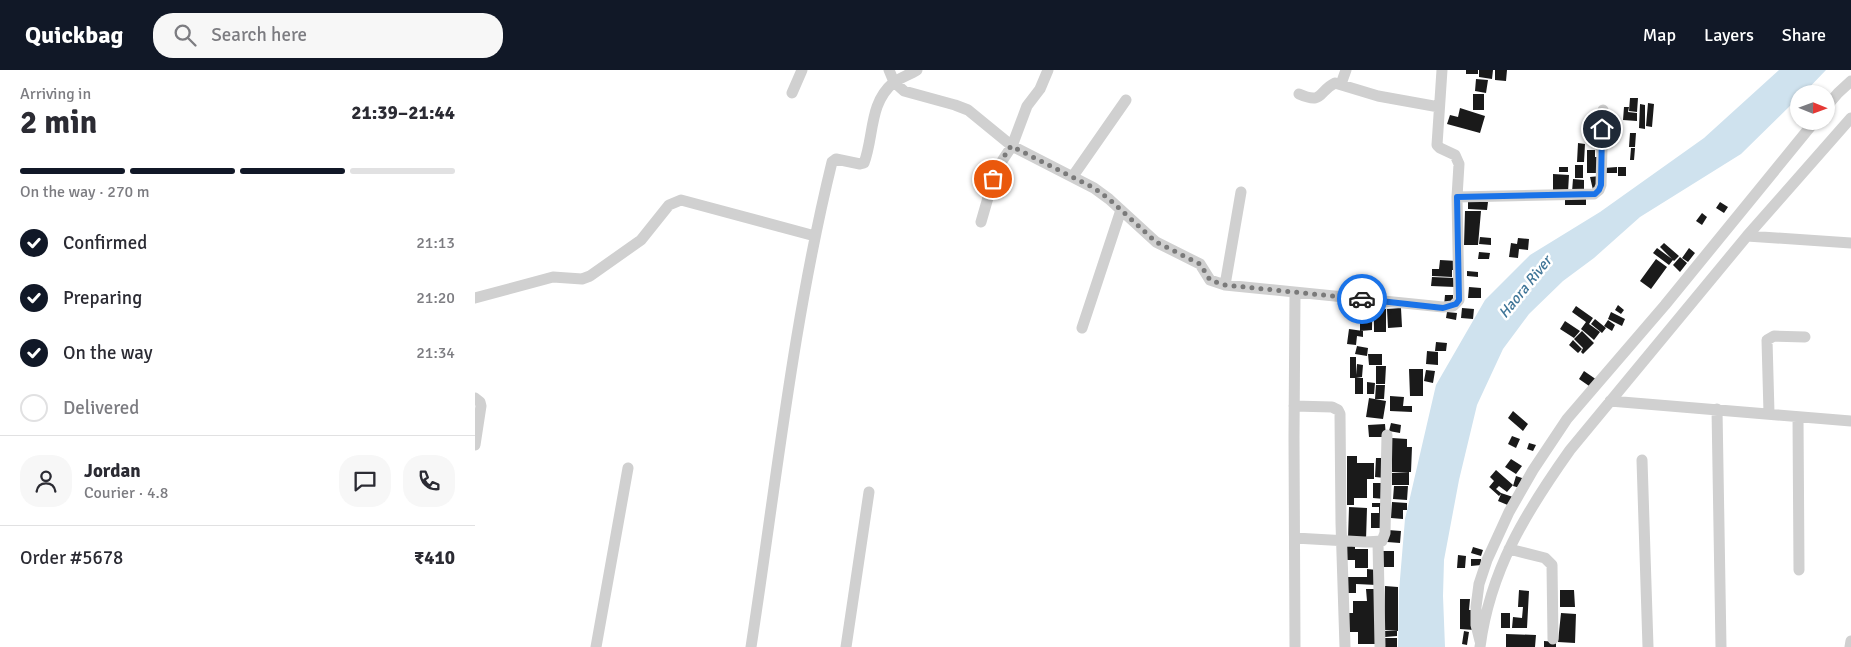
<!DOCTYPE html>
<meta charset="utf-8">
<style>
body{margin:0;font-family:Signika,sans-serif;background:#f7f7f7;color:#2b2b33;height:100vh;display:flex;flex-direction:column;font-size:19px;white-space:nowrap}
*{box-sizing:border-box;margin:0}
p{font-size:16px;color:#7c7c81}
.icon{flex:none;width:28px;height:28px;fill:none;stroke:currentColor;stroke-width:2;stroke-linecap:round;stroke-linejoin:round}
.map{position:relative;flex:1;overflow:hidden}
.sheet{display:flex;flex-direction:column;background:#fff;width:475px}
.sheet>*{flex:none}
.needle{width:32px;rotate:91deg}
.controls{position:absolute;left:1315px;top:15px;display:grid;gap:10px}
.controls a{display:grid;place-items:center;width:45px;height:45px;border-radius:50%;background:#fff;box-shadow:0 1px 4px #0004;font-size:25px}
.pin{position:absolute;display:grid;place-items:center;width:42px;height:42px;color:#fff;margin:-21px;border:2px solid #fff;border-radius:50%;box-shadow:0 1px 5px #0007}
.courier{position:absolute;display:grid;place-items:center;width:50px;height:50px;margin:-25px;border:4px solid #1a73e8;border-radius:50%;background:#fff;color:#222;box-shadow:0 1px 6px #0007}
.headline em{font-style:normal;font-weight:700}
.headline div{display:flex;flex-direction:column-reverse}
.headline{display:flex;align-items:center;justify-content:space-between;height:85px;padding:0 20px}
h1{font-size:32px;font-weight:700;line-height:38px}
.bar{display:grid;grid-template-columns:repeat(4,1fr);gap:8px 5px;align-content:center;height:60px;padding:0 20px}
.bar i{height:6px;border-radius:4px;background:#e1e1e2}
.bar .current{background:#111827}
.bar p{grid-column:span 4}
.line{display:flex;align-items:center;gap:12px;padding:0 20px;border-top:1px solid #e1e1e2}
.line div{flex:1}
.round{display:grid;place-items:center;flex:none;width:52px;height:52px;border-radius:20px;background:#f7f7f7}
ol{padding:0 20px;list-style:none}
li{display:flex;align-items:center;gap:15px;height:55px}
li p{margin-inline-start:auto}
li .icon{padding:5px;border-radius:50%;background:#111827;color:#fff;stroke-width:4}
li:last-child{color:#7c7c81}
li i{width:28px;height:28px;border:2px solid #e1e1e2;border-radius:50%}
header{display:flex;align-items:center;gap:30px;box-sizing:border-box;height:70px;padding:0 25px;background:#111827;color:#fff}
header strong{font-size:24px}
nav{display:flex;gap:28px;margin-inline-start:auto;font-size:18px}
.search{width:350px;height:45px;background:#f7f7f7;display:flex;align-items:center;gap:12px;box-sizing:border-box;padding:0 18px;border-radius:20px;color:#7c7c81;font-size:19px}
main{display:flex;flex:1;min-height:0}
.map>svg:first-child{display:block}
.water{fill:#cfe2ee}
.building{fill:#1a1a1a}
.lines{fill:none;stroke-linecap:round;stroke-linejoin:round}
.minor{stroke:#d0d0d0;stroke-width:11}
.done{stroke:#7a7a7a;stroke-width:5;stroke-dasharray:0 9}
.route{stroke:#1a73e8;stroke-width:6}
.labels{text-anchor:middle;stroke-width:5;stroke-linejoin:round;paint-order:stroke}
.water-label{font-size:15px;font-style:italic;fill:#3f7597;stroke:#fff}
</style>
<header>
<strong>Quickbag</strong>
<div class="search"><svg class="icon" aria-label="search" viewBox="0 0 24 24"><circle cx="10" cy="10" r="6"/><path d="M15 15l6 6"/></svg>Search here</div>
<nav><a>Map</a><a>Layers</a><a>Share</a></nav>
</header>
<main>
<section class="sheet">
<div class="headline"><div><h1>2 min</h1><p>Arriving in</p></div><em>21:39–21:44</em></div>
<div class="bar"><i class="current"></i><i class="current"></i><i class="current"></i><i></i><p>On the way · 270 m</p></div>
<ol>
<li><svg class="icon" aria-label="check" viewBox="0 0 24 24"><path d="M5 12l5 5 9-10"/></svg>Confirmed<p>21:13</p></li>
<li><svg class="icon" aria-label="check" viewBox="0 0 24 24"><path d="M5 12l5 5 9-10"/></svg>Preparing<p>21:20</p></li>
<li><svg class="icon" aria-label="check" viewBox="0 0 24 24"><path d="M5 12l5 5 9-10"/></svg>On the way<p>21:34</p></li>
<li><i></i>Delivered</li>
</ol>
<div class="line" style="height:90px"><a class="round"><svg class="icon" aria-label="person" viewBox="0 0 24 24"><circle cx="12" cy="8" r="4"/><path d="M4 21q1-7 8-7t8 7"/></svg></a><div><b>Jordan</b><p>Courier · 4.8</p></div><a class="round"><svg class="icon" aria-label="chat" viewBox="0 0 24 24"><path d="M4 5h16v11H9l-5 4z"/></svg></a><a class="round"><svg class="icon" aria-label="phone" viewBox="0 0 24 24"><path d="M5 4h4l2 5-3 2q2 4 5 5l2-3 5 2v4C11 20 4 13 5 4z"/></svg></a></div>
<div class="line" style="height:65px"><div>Order #5678</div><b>₹410</b></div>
</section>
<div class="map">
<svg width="1376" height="577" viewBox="0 0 1376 577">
<rect width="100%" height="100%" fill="#fff"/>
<path class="water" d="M1304,0H1351L1328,24H1324V27L1266,84L1165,147L1119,188L1088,211L1054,244L1028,279L1002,335L984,410L969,490L968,526L970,577H923L924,521L930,449L961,315L1010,230L1055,185L1125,142L1229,68Z"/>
<path class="building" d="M991,0H1003V4H991Z
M1004,0H1018L1017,9L1004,7Z
M1020,0H1032L1031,11L1020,10Z
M1001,9L1013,10L1011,23L1000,21Z
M998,24H1009V40H998Z
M1155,28H1163L1162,42L1154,41Z
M1173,33L1179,34L1177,57L1171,56Z
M1165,34L1170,35V59L1164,58Z
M1149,37H1154L1153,42L1162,43V51L1148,50Z
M985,38L1010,46L1005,63L972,54L975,45L983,47Z
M1155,63H1161L1160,77H1154Z
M1103,73L1110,74L1109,92H1102Z
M1156,78H1160L1159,90H1155Z
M1112,80H1120V87H1126L1125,103H1112Z
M1100,95H1108V108H1100Z
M1084,97H1093V102H1084Z
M1142,97V103H1130L1129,98Z
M1143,97H1151V106H1143Z
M1078,104L1094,105L1093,122L1078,123Z
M1125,106L1123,118L1118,120L1115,107Z
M1098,109L1109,110V122H1097Z
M1090,128H1111V135H1090Z
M993,131L1013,132L1012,140L993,139Z
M1245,132L1253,137L1249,143L1241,138Z
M990,141H1006L1003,175H989Z
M1227,143L1232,147L1227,155L1221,151Z
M1005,167L1016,168V175L1004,174Z
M1043,168L1054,169L1053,180L1044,179L1043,188L1034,187L1036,173L1042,174Z
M1189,173L1204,186L1199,191L1198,190L1194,195L1178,183L1182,178L1197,189L1185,177Z
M1214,178L1220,183L1213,192L1207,188Z
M1004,182L1015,183L1014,189H1003Z
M1205,187L1212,193L1205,202L1198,195Z
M1181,189L1192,197L1176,219L1165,211Z
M965,190L982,191V200H977V207L957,206V199H964Z
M992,201L1003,202V207L992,206Z
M957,207L980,208V217L956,216Z
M994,217L1006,218V228H993Z
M970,225H978V236H969Z
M1143,235L1149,240L1146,244L1140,240Z
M1101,236L1118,248L1114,254L1125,262L1119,270L1106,259L1111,252L1097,242Z
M885,237H897V260L885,261Z
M926,238L927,257L913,258L912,239Z
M987,238L999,239L998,249L986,248Z
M899,239H911V262H899Z
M972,242L982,243L981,250L971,248Z
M1136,242L1150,249L1147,256L1133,249Z
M1120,249L1131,258L1127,263L1116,254Z
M1133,250L1140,255L1137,261L1129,256Z
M1090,251L1105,261L1099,268L1085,259Z
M874,259L888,261V267L882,266L881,275L872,274Z
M1107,261L1119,273L1108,284L1106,282L1108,278L1099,269Z
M1098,270L1107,279L1103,283L1094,275Z
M961,272L972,273L971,281H960Z
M882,276L893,278L892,286L880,284Z
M952,281L963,282V295L951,294Z
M893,284H907V295H894Z
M875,287H881V305L882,294L888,295L887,307L881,308H888V324H880V308H875Z
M901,296H911L910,314H901Z
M934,299H948V326H935Z
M951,300L960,301L958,313L949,311Z
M1109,301L1122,310L1117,318L1104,309Z
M892,312L900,313L899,324H892Z
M901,315H910L909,329H900Z
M915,326L929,327L928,336H937V342L915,341Z
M894,328L911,331L908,349L891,347Z
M1038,341L1053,354L1048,361L1033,348Z
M916,353L926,355L925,363L914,361Z
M910,354L911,367H894L893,355Z
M1037,366L1045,369L1041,378L1033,374Z
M917,368L932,369V377H937L936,402H917Z
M1054,373L1061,375L1058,381L1052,379Z
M872,386H882V393H899V409H892V428H879V435H872Z
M901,388H910V408L900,407Z
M1036,389L1047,396L1041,404L1030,397Z
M1021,400L1038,415L1032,422L1024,416L1021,419L1026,423L1038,427L1035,436L1023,431L1026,424L1024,426L1014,417L1019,411L1015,407Z
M934,402V415H917V403Z
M1041,406L1047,408L1045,418L1038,416Z
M898,413H910V429L898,428Z
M919,416H933L932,430L918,429Z
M917,432L932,433V440H928V449L916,448Z
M897,433H910L909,458H896V443H904V437H897Z
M874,437L892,438L891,470L873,469Z
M913,460L926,461L925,473L912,472Z
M872,476H880V485V479H893V498H880V490H872Z
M998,477L1008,480L1006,486L996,483Z
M908,481H919V497H908Z
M983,485L991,486L990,498H982Z
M996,489H1006V495L996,496Z
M892,499L902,500V515L881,514V523H873V507H892Z
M910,516L923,517V561L909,560Z
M891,519H900L903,574H883V562H874V543H878V531H892Z
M1044,520L1054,521L1052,558H1037L1038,547L1047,548L1048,537H1043Z
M1085,520H1099L1100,537H1085Z
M985,529H995L994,540H1000L999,560L985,559Z
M1026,543H1035V558H1026Z
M1086,543L1101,544L1100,573L1083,572Z
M910,561H922V566L910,567Z
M989,561L994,562L992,575L987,574Z
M1031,564L1061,565L1060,577H1031Z
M909,568H922V577H909Z
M1069,571L1081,572V577H1069Z"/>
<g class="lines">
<path class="minor" d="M414,0L419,12L429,21L480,35L493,40L537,76L619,118L634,129L681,172L725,194L735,210L750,215L968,237L978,236L984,230L982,127L984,94L980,85L965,78L962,75L967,0
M866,14L871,0
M317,23L327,0
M824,24C849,35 843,21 860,13L903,26L964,37
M1351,37L1363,23L1376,11
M598,106L651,30
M982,127L1119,124L1124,120L1126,115L1128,40
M506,152L521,100L537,76L552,36L565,19L573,0
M1272,166L1376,173
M750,215L766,122
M0,228L78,207L107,209L115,206L166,170L194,135L206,130L340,166
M607,258L646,140
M0,328L5,332L6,336L0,375
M1135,331L1376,351
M819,336L857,337L863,340L865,344L866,453L870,577
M1242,339L1246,577
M1294,343L1292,270L1299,266L1330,267
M1323,347L1324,500
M1167,390L1173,577
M820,468L890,472L907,471L910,463L912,365
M903,472L905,576
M1034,479L1070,488L1077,495L1078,569
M1005,571L1001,555V537L1004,514L1012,490L1034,442L1058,400L1092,349L1190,235L1340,51
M121,577L153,398
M276,577C301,415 318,251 357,92L361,89L385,94L389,93C399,67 394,33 418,13C424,8 434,5 442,0
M371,577L394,422
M820,577L819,367L820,223
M1005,577C1015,500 1051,442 1095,380L1272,166L1376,48
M1375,577L1376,571"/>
</g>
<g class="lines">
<path class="done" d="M518,109L526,91L536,76L619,118L634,129L681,172L725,194L735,210L750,215L887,229"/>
<path class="route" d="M887,229L968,238L981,234L984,230L982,127L1120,124L1124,120L1126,115L1127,59"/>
</g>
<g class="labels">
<g class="water-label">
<text transform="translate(1050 217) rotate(-51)" y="5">Haora River</text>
</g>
</g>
</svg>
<div class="controls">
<a><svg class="needle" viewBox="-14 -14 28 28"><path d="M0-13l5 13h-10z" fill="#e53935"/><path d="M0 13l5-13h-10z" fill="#7c7c81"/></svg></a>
</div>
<div class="pin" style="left:518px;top:109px;background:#ea580c"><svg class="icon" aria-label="bag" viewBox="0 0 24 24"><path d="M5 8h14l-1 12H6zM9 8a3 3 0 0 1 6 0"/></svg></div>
<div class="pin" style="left:1127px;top:59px;background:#1f2937"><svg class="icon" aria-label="home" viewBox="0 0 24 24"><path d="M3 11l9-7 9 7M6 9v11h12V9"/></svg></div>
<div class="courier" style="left:887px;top:229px"><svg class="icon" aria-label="car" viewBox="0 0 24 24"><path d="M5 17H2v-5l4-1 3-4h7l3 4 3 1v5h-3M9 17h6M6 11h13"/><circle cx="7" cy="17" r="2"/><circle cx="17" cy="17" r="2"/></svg></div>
</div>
</main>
